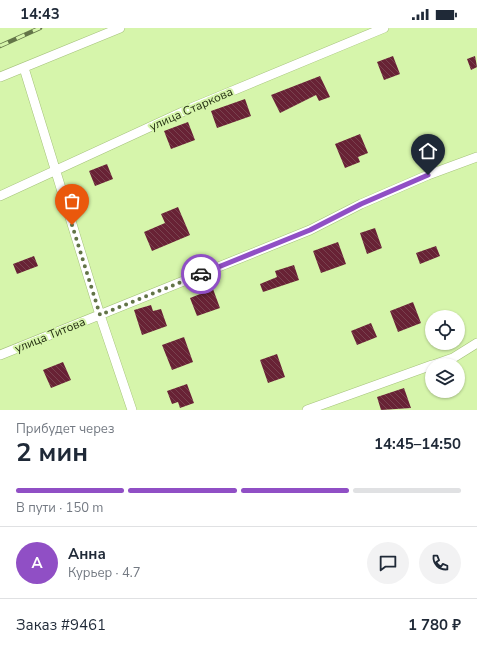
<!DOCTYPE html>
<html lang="ru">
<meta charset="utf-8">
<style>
body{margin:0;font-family:"Nunito Sans",sans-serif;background:#f2f2f3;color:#1f2937;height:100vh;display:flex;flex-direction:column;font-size:15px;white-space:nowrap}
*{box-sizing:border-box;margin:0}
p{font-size:13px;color:#747a83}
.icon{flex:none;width:22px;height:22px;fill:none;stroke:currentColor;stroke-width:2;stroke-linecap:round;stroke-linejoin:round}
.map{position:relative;height:382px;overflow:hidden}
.side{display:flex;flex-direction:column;background:#fff;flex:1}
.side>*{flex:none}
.buttons{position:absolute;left:425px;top:282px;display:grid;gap:8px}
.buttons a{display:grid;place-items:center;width:40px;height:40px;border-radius:50%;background:#fff;box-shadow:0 1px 3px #0004;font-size:20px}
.pin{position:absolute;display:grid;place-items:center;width:34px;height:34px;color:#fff;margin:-41px -17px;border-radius:50% 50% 50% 0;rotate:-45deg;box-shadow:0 0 4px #0007}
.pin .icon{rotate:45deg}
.courier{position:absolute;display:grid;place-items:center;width:40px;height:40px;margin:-20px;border:3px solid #904fc5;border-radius:50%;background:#fff;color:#222;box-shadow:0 1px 5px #0007}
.summary em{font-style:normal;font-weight:700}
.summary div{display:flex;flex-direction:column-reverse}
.summary{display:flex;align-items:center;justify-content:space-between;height:68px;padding:0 16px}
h1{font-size:26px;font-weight:700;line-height:30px}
.bar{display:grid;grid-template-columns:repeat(4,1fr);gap:6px 4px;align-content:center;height:48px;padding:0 16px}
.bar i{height:5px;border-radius:3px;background:#e0e1e3}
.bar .on{background:#904fc5}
.bar p{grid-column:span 4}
.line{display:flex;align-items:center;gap:10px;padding:0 16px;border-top:1px solid #e0e1e3}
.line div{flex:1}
.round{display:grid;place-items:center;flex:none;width:42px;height:42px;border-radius:21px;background:#f2f2f3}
.status{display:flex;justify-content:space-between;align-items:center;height:28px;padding:0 20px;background:#fff;direction:ltr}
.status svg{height:11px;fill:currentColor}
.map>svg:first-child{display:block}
.building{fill:url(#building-back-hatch)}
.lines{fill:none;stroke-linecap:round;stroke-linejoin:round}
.street-casing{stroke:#a5c27b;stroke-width:10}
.street{stroke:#fff;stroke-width:9}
.rail-casing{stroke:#637548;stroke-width:4.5}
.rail{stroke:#d6f5ab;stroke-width:3;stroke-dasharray:9;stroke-linecap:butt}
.done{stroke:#627447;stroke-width:4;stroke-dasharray:0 7.2}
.route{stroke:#904fc5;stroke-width:5}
.labels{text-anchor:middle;stroke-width:4;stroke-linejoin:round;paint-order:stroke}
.street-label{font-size:12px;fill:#232e11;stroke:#d6f5ab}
</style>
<div class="status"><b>14:43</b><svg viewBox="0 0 49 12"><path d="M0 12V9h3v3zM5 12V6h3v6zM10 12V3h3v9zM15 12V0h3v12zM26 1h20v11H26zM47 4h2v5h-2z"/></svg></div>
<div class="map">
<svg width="477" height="382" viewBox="0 0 477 382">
<defs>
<pattern id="building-back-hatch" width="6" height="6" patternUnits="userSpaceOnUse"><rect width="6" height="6" fill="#682235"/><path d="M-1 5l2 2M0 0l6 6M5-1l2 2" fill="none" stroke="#79424f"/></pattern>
</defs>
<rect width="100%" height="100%" fill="#d6f5ab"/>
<path class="building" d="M393,28L400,46L384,52L377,34Z
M475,28L477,39L471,42L467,31Z
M320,48L330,69L319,73L316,67L280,85L271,67Z
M245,71L251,88L217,100L211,83Z
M188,94L195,112L171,121L164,103Z
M360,106L368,125L358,129L360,134L345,140L335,116Z
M107,136L113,151L95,158L89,143Z
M178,179L190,207L152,223L144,204L165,195L161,186Z
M375,200L382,220L367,226L360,205Z
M338,214L346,236L321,245L313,223Z
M436,218L440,228L420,236L416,225Z
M34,228L38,238L17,246L13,236Z
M294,237L299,252L263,264L260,256L277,249L275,243Z
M213,261L220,280L197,288L190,270Z
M413,274L421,295L398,304L390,283Z
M151,277L153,283L161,281L167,298L142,307L134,282Z
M371,295L377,309L357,317L351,303Z
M184,309L193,334L172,342L162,317Z
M277,326L285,349L268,355L260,332Z
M63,334L71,352L51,360L43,342Z
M187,356L194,375L180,380L178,374L172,376L167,363Z
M404,360L411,380L381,382L377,369Z"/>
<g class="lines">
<defs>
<path id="street" d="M24,40L100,287L132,382
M0,49L120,0
M0,168L191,80L384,0
M0,327L310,202L361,176L428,147L477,129
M433,337L453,330L477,315
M307,382L432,337"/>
</defs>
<use href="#street" class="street-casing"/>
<use href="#street" class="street"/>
<defs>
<path id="rail" d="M0,18L40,0"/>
</defs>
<use href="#rail" class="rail-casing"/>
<use href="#rail" class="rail"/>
</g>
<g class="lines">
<path class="done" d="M72,197L100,287L201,246"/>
<path class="route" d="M201,246L310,202L361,176L428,147"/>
</g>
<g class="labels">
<g class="street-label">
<text transform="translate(191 81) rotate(-24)" y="4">улица Старкова</text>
<text transform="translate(50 307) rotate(-22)" y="4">улица Титова</text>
</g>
</g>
</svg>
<div class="buttons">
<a><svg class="icon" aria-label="locate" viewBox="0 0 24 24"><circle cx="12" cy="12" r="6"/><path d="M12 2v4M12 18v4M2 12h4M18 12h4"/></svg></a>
<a><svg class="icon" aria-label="layers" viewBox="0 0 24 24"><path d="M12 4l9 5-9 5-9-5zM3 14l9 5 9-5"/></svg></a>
</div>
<div class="pin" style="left:72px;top:197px;background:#ea580c"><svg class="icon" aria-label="bag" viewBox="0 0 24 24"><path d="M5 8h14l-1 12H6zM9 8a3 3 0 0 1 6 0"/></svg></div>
<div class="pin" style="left:428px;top:147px;background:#1f2937"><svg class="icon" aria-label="home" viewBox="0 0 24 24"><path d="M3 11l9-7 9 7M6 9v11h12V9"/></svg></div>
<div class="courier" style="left:201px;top:246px"><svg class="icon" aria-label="car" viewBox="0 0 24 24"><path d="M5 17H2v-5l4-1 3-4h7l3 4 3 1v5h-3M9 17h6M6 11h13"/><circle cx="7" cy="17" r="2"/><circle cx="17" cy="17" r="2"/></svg></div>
</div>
<section class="side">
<div class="summary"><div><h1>2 мин</h1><p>Прибудет через</p></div><em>14:45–14:50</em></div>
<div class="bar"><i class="on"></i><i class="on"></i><i class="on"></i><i></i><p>В пути · 150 m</p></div>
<div class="line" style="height:72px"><b class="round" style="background:#904fc5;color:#fff">А</b><div><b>Анна</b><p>Курьер · 4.7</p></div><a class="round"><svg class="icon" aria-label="chat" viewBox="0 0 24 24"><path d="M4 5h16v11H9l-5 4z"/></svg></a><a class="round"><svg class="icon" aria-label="phone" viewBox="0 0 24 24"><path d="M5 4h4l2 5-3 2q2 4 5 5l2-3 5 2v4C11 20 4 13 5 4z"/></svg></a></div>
<div class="line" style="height:52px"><div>Заказ #9461</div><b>1 780 ₽</b></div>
</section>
